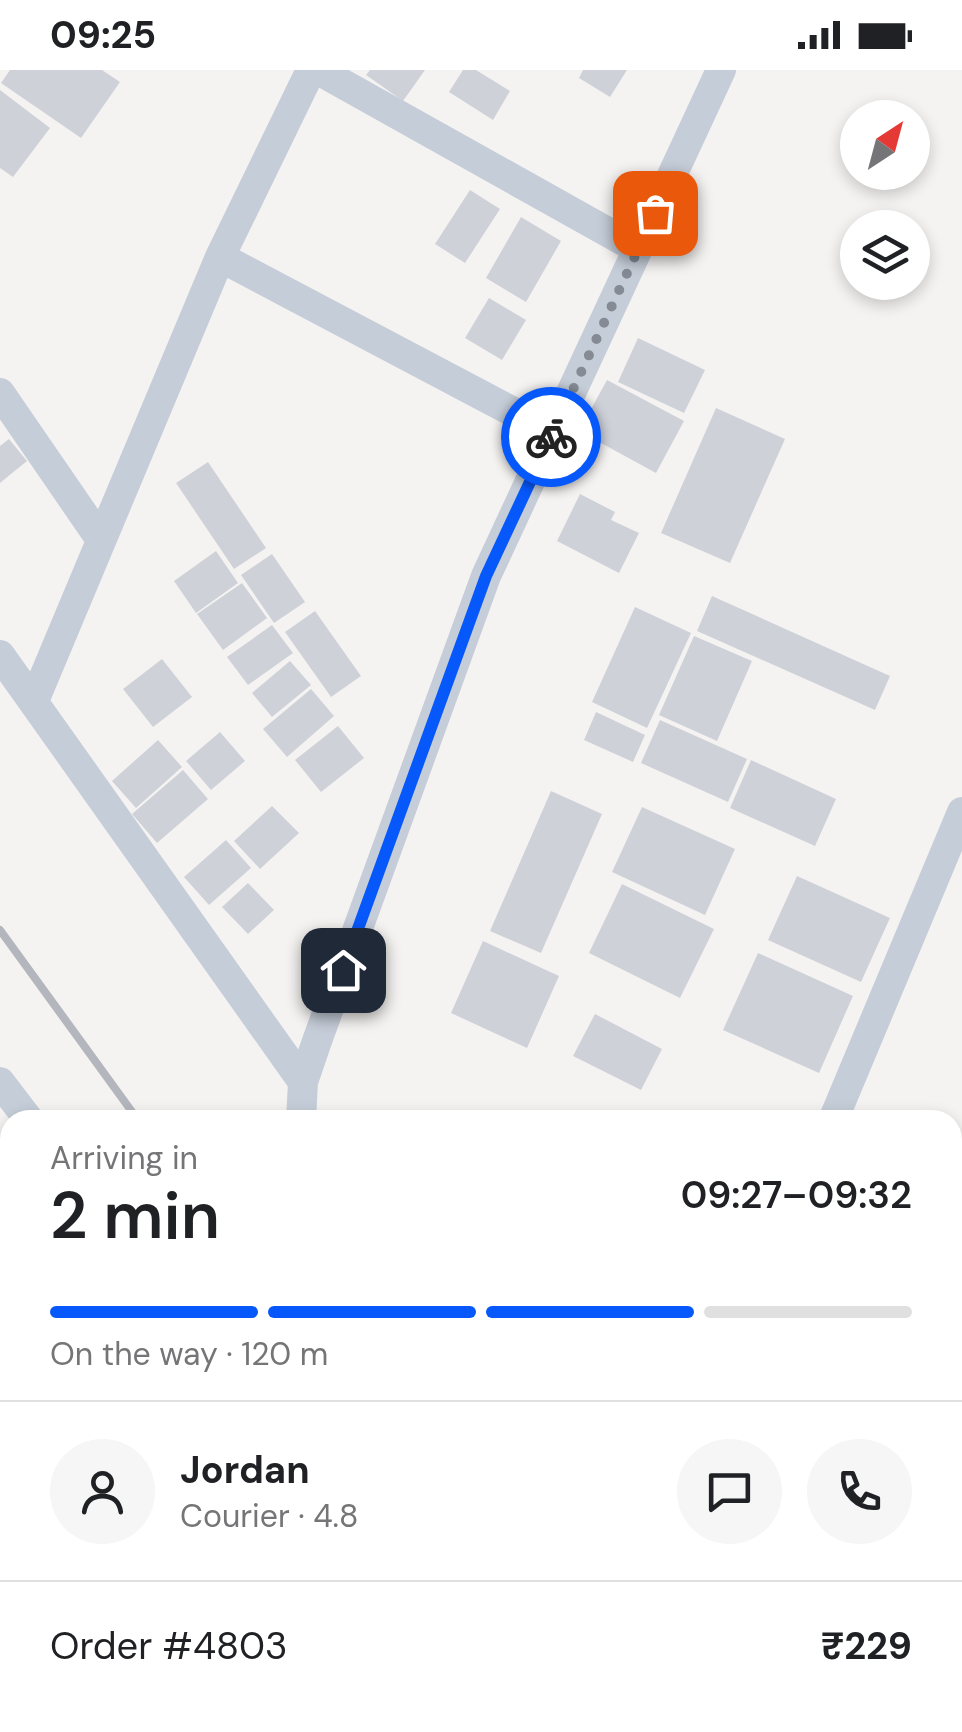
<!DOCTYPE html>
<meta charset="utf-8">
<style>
body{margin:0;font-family:"DM Sans",sans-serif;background:#f6f6f6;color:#202124;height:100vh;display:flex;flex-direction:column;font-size:38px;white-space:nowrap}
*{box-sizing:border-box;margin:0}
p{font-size:32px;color:#757577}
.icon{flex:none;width:55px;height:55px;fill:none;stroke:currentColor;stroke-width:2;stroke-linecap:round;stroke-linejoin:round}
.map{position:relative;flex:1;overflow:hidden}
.details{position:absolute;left:0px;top:1040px;width:962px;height:622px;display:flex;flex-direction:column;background:#fff;border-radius:30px 30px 0 0;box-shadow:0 5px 15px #0003}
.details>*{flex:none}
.needle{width:65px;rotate:36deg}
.tools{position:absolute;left:840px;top:30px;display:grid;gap:20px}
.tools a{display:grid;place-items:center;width:90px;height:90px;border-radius:50%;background:#fff;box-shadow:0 5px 15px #0003;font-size:50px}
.pin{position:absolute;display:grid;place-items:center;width:85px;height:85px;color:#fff;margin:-42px;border-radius:20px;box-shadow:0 5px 15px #0006}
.courier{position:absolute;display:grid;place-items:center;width:100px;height:100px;margin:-50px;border:8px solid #0758fb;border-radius:50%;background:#fff;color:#222;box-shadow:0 2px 12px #0007}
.headline em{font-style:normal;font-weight:600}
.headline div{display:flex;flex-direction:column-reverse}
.headline{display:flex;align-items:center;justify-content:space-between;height:170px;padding:0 50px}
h1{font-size:65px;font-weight:600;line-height:75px}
.bar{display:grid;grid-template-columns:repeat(4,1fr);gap:15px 10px;align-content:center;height:120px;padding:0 50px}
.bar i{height:12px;border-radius:8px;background:#e0e0e0}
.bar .selected{background:#0758fb}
.bar p{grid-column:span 4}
.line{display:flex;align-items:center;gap:25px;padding:0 50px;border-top:2px solid #e0e0e0}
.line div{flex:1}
.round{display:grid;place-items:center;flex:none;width:105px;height:105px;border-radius:52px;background:#f6f6f6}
.status{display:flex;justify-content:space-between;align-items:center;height:70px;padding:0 50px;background:#fff;direction:ltr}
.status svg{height:28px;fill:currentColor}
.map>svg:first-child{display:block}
.building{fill:#ced1d8}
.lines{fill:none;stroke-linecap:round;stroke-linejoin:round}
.street{stroke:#c5cdd8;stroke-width:30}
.rail{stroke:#b4b6bd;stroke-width:8}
.done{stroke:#858b95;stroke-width:10;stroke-dasharray:0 18}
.route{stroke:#0758fb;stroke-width:12}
</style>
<div class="status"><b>09:25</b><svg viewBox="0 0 49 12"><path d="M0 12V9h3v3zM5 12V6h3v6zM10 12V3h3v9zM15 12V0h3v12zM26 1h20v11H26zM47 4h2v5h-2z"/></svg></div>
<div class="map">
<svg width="962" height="1662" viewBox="0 0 962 1662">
<rect width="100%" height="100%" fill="#f5f3f2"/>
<path class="building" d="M10,0H102L120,12L81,68L1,13Z
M370,0H425L403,31L366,5Z
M463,0H476L510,21L493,50L449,22Z
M583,0H627L610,27L579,8Z
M0,20L50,58L13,107L0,98Z
M470,120L500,139L465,193L435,174Z
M521,147L561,171L526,232L486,208Z
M489,228L526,250L502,290L465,268Z
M638,268L705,300L684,343L618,312Z
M607,310L684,351L656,403L579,361Z
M716,338L785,369L730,493L661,463Z
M9,369L27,391L0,413V376Z
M208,392L266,478L234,499L176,413Z
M580,424L615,442L611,450L639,463L619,503L557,471Z
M216,481L238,513L196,543L174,511Z
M272,484L305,532L274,553L241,505Z
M242,513L267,548L223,580L197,544Z
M712,526L890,606L875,640L697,561Z
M635,537L691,563L647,658L592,632Z
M315,541L361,606L331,627L285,562Z
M272,555L293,583L248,615L227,587Z
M694,566L752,591L717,671L659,645Z
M162,589L192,627L153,657L123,619Z
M290,591L311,615L272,647L252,623Z
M311,619L334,646L287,687L263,659Z
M596,642L645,665L633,692L584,670Z
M660,650L747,689L728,732L641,693Z
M338,656L364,688L321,722L295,690Z
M220,662L245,691L211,720L186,691Z
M158,670L182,697L136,738L112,711Z
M751,690L836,729L815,776L730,738Z
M183,700L208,729L157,773L132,744Z
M551,721L602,744L541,883L490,861Z
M272,736L299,763L260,799L234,771Z
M642,737L735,779L705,845L612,802Z
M226,770L251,798L209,835L184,807Z
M797,806L890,848L861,912L768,870Z
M248,813L274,840L248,864L222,837Z
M622,814L714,859L680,928L589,883Z
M483,871L559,906L527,978L451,943Z
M758,883L853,926L819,1003L723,960Z
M595,944L662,979L641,1020L573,986Z
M0,1430L10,1437L9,1470L0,1464Z"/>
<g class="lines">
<path class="street" d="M318,0L638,179
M220,187L553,363
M0,323L101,470
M0,585L303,1012
M34,631L220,187L311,0
M0,1012L29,1050
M301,1050L303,1012L317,971L486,506L721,0
M836,1050L834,1048L962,742
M952,1124L962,1130
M0,1248L10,1251
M0,1616L10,1596
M801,1652L814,1662"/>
<path class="rail" d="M0,860L138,1050
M577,1652L583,1662"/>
</g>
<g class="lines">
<path class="done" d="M551,367L655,143"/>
<path class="route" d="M343,900L486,506L551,367"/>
</g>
</svg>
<div class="tools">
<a><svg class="needle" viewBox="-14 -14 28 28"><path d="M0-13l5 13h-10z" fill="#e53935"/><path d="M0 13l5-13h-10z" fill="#757577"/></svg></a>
<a><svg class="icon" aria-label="layers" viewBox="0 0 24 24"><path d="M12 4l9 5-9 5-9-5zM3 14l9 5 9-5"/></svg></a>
</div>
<div class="pin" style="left:655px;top:143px;background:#ea580c"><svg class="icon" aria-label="bag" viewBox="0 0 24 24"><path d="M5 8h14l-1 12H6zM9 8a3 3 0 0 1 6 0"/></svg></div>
<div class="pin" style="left:343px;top:900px;background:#1f2937"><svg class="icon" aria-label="home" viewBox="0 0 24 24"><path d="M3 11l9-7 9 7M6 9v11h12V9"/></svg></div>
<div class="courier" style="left:551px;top:367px"><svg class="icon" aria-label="bike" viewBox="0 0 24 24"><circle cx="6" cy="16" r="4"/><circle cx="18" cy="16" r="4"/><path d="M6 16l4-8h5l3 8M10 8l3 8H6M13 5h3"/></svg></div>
<section class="details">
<div class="headline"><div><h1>2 min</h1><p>Arriving in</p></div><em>09:27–09:32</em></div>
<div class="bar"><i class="selected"></i><i class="selected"></i><i class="selected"></i><i></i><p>On the way · 120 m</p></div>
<div class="line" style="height:180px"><a class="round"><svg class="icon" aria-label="person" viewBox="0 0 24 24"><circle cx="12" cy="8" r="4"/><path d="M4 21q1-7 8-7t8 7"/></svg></a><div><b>Jordan</b><p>Courier · 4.8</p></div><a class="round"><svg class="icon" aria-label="chat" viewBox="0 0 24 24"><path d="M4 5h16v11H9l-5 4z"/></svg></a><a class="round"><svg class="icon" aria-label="phone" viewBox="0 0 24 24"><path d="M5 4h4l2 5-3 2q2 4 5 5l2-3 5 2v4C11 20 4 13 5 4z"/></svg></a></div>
<div class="line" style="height:130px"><div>Order #4803</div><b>₹229</b></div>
</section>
</div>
